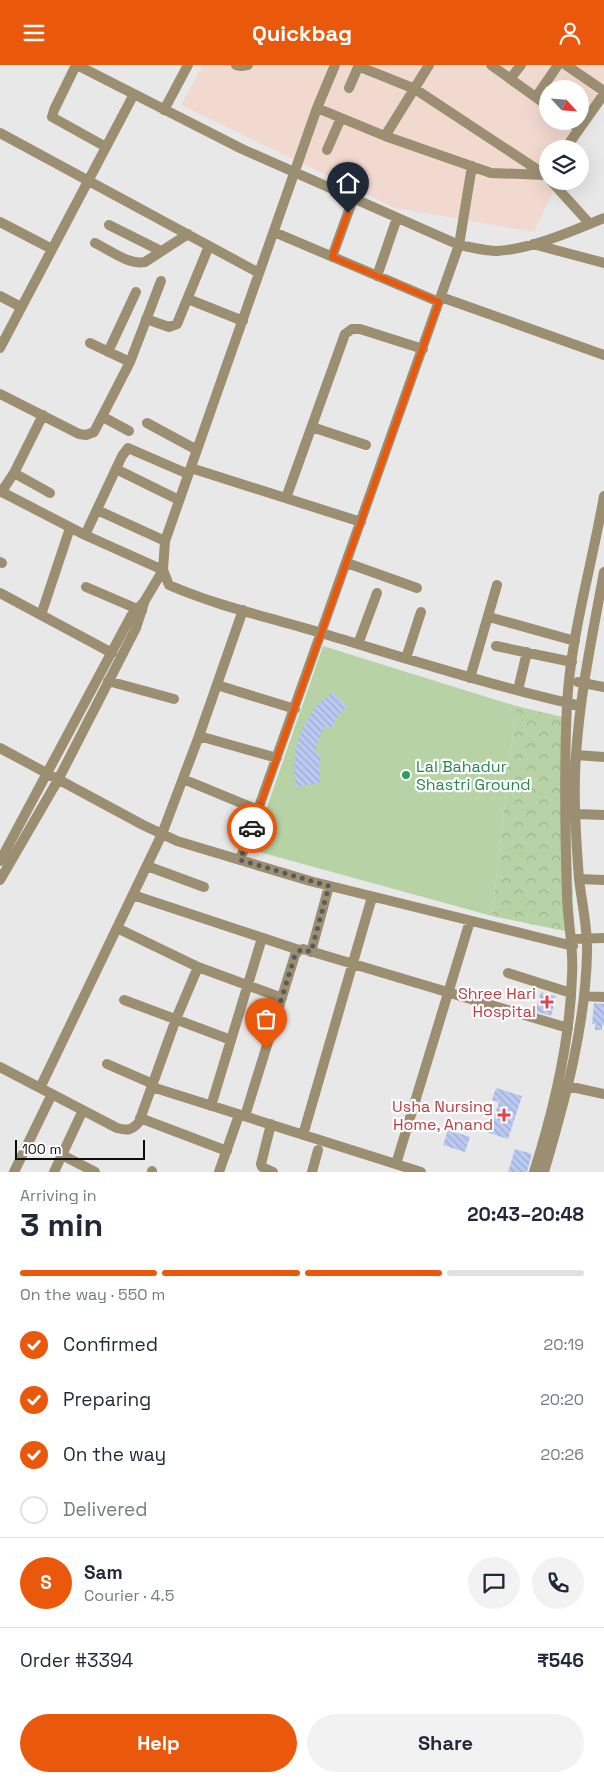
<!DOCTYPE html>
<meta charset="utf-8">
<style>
body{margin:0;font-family:"Space Grotesk",sans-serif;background:#f2f2f3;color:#1f2937;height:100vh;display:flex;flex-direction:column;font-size:19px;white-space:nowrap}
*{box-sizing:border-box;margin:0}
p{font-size:16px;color:#747a83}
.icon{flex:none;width:28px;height:28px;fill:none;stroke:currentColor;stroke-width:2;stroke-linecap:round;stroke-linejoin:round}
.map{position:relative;height:1107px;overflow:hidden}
.sheet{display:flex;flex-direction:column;background:#fff;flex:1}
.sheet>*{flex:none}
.needle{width:32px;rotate:116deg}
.controls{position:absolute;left:539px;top:15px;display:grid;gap:10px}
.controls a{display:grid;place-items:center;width:50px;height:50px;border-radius:50%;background:#fff;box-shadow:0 5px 20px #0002;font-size:25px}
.scale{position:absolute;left:15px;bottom:12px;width:130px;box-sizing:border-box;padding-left:5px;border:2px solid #0d0d0e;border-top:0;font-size:14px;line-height:18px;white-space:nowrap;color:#0d0d0e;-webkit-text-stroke:4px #fff;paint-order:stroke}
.pin{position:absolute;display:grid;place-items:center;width:42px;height:42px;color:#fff;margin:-51px -21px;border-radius:50% 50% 50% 0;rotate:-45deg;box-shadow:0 0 5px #0007}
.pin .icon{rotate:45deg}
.courier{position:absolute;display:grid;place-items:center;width:50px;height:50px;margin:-25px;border:4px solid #ea580c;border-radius:50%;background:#fff;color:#222;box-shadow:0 1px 6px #0007}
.head em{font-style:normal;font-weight:800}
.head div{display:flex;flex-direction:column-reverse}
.head{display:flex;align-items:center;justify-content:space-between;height:85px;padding:0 20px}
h1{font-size:32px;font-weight:800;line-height:38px}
.bar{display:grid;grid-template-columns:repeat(4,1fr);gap:8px 5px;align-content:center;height:60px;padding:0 20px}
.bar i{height:6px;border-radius:4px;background:#e0e1e3}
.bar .active{background:#ea580c}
.bar p{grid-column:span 4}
.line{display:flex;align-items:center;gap:12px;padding:0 20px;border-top:1px solid #e0e1e3}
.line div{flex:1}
.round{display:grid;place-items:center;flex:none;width:52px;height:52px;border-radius:26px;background:#f2f2f3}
ol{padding:0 20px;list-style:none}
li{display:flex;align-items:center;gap:15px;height:55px}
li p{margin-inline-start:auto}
li .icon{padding:5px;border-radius:50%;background:#ea580c;color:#fff;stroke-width:4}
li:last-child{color:#747a83}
li i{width:28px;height:28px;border:2px solid #e0e1e3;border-radius:50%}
.primary-button{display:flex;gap:10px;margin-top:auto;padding:10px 20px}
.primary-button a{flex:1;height:58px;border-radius:30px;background:#ea580c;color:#fff;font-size:20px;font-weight:800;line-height:58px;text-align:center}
.primary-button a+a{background:#f2f2f3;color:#1f2937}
header{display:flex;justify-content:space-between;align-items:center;height:65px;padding:0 20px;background:#ea580c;color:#fff;font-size:22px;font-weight:800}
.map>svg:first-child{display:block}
.commercial{fill:#f1d9cf;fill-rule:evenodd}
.forest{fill:url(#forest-crowns)}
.pitch{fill:#b7d3a6}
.building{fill:url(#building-back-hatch)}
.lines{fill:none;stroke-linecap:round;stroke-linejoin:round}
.minor{stroke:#9c8f71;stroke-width:10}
.done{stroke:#5a5a5b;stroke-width:5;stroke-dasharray:0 9}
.route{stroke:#ea580c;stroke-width:6}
.leisure-dot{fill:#2e9e5b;stroke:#fff;stroke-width:2}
.health-dot{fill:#e0444e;stroke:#fff;stroke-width:2}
.labels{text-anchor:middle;stroke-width:4.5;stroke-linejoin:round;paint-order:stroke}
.leisure-label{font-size:16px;fill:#27864d;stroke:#fff;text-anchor:start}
.health-label{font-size:16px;fill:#be3a42;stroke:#fff;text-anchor:end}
</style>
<header><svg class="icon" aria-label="menu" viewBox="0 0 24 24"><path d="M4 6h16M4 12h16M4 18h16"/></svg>Quickbag<svg class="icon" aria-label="person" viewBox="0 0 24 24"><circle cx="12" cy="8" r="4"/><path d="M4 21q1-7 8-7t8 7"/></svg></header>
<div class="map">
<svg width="604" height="1107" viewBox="0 0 604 1107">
<defs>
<pattern id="forest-crowns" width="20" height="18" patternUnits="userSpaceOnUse" patternTransform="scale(1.25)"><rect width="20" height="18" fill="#b7d3a6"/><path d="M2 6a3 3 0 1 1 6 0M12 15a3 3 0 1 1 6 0" fill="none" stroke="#9cb48e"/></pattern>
<pattern id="building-back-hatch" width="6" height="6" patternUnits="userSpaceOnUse" patternTransform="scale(1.25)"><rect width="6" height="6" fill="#b9c9f2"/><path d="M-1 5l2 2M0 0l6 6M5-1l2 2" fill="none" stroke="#9eabce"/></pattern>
</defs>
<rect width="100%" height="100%" fill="#e8e8e9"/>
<path class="commercial" d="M203,0H604V21L574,84H548V116H558L534,167L395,143L181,40ZM548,24H580V56H548Z"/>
<path class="forest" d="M516,641L567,653L574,868L492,851Z"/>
<path class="pitch" d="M323,581L516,641L492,851L252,785Z"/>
<path class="building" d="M333,627L347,642L339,649L331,664L324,661L314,688L321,689L319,700L320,718L296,722L294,703L296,682L303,662L316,641Z
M541,927L556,931L551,951L535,946Z
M594,938L604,939V960H602V965H595V959H592Z
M496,1023L522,1031L508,1074L489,1068L499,1037L492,1035Z
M448,1065L470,1072L465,1087L443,1080Z
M515,1084L532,1089L527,1107H508Z"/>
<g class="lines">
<path class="minor" d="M76,0L54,45L52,52L106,82
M77,0L242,84L459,180C471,182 485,186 497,186C531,184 573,166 604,153
M236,0L241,1L248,0
M429,0L385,71L491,108L546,110L548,109
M491,0L548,41
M566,0L604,26
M358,1L415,24L547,111
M510,14L521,0
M349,23L359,0
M536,32L558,0
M317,43L385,71
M164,45L188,0
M569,56L579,64
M0,68L259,208
M565,84L604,29
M327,85L341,53
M551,116L590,159
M0,157L52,184
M109,160L161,186
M274,167L439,237
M95,178C110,185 128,200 145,197L188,169
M533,179L604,198
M332,192L353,134
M377,211L397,153
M0,231L21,242
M441,232L604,290
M188,234L243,256
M146,254L169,262L177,259L209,181
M90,278L130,297
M0,283L134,29
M108,287L136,227
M0,329L79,369L86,370L94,367L130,297L161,216
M103,352L129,366
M147,358L197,385
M312,362L366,380
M191,403L361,457
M116,404L179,435
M14,408L50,428
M0,426L85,470L163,505L169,520C217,541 268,552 318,567C405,593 492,621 581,641
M2,426L14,408L43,350
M286,433L345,269L352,264H360L423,284
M97,445L165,476
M85,470L122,391L128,383L188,409
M0,497L2,498
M347,498L417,523
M86,522L142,546
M0,528L112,588
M41,550L70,463
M489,552L575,576
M358,579L377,528
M496,581L572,597
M406,593L421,547
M470,613L497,520
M108,616L174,634
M578,617L604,622
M217,620L295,644
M518,625L527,587
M199,671L277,693
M0,683L143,760L177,776L310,816L573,881
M576,690L604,692
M183,714L258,745
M576,749L604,750
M240,795L459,180L472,101
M0,796L131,551L144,537L163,505L165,476L317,43L335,0
M147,801L204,822
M579,814L604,815
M0,815L58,715L136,563L144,538
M133,830L299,885
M571,874L604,873
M311,887L329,821
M198,902L282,933
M508,908L571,928
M584,931L604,932
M124,935L231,975
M107,999L153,1019
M0,1002L117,1063C128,1066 132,1065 139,1057L176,954L198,902L117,863
M563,1020L604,1029
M152,1022L421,1107
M40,1023L162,769L199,671L243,545
M211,1041L262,873
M245,1051L295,890L299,885L303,884L568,963
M140,1053L227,1086
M271,1059L261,1099L262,1102L273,1107
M303,1070L372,832
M62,1090L95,1107
M396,1099L470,856
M14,1107L52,1029
M54,1107L83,1045
M152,1107V1106
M219,1107L239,1050
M312,1107L318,1085
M534,1107C554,1044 570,977 572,911C574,884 568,859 567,832C565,768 564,703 567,639C571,569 592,500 604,431
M544,1107C565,1035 585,964 587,889C588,864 582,839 579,814C576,773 573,730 576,690C580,628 593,567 604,507"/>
</g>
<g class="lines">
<path class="done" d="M252,763L240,795L329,821L311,887C304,884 300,883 295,890L266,984"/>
<path class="route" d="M252,763L439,237L332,192L348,148"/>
</g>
<circle class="leisure-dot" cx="406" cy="710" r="5"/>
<g class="health-dot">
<path d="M544.5 929.5h5v5h5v5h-5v5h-5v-5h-5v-5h5z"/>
<path d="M501.5 1042.5h5v5h5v5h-5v5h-5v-5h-5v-5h5z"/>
</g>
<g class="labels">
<g class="leisure-label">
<text x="416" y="707">Lal Bahadur<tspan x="416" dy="18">Shastri Ground</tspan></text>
</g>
<g class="health-label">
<text x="536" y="934">Shree Hari<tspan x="536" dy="18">Hospital</tspan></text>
<text x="493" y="1047">Usha Nursing<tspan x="493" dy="18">Home, Anand</tspan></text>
</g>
</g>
</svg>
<div class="controls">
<a><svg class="needle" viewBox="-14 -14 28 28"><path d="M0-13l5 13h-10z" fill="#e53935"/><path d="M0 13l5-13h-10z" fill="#747a83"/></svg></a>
<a><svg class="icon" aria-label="layers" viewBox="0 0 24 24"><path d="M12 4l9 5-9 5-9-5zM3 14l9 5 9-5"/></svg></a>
</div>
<div class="scale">100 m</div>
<div class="pin" style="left:266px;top:984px;background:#ea580c"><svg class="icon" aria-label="bag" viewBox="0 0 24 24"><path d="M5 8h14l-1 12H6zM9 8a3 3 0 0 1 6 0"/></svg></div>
<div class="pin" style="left:348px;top:148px;background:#1f2937"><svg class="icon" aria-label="home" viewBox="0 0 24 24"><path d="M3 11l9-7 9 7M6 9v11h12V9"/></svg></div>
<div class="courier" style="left:252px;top:763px"><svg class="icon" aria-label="car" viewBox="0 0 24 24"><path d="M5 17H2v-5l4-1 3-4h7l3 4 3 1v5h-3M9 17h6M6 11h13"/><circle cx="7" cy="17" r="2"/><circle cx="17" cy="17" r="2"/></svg></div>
</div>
<section class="sheet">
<div class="head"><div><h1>3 min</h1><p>Arriving in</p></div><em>20:43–20:48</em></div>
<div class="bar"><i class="active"></i><i class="active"></i><i class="active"></i><i></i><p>On the way · 550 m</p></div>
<ol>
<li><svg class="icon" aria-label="check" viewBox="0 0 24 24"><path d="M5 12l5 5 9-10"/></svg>Confirmed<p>20:19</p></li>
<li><svg class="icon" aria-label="check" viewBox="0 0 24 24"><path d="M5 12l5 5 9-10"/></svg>Preparing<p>20:20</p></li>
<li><svg class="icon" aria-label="check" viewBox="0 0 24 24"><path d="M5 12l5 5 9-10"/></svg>On the way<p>20:26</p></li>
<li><i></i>Delivered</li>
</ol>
<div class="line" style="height:90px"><b class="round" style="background:#ea580c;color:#fff">S</b><div><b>Sam</b><p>Courier · 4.5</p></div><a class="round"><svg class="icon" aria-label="chat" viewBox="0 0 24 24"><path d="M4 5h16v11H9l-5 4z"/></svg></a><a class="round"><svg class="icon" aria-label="phone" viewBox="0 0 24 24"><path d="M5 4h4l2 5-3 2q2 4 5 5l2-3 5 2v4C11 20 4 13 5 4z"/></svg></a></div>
<div class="line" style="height:65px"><div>Order #3394</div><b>₹546</b></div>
<div class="primary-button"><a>Help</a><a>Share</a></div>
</section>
